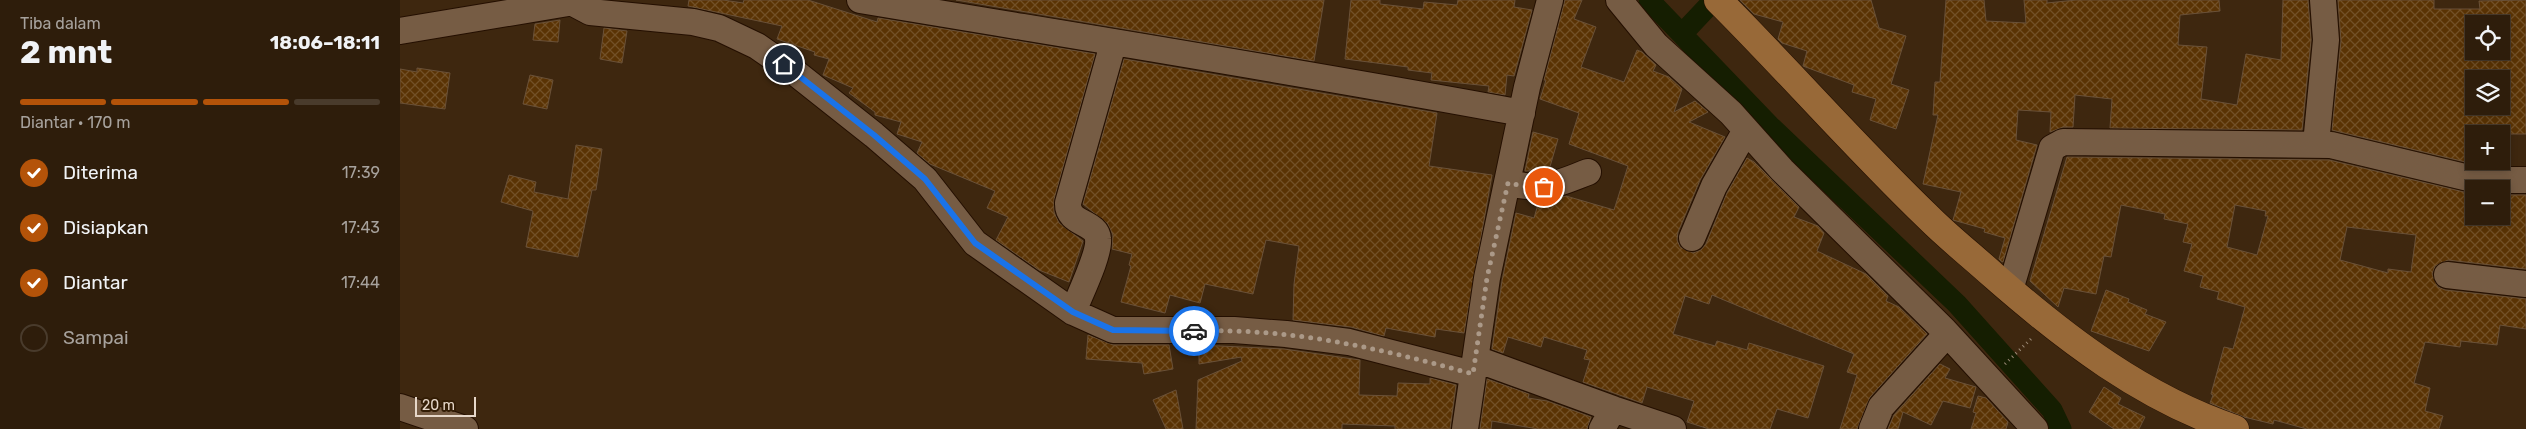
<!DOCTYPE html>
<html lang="id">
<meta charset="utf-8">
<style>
body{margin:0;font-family:Rubik,sans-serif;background:#362614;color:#f1f3f6;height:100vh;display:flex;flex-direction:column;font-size:19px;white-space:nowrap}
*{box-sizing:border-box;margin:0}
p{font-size:16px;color:#a7a29d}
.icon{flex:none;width:28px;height:28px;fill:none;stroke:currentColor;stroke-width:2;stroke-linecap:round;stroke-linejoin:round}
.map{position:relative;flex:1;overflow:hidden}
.details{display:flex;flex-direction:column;background:#2e1d0b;width:400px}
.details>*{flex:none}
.controls{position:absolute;left:2065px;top:15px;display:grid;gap:10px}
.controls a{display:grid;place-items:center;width:45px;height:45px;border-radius:0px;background:#2e1d0b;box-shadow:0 2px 8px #0003,0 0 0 1px #493b2c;font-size:25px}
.scale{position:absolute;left:15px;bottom:12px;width:61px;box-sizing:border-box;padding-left:5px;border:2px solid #e6d7c9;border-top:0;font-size:14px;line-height:18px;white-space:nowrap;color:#e6d7c9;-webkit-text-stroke:4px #331d05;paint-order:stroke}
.pin{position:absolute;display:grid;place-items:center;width:42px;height:42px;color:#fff;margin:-21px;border:2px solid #fff;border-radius:50%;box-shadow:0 1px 5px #0007}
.courier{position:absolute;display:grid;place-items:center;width:50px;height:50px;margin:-25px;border:4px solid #1a73e8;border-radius:50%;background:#fff;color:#222;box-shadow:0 1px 6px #0007}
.overview em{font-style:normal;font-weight:700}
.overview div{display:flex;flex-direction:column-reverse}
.overview{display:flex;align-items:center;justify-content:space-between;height:85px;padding:0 20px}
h1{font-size:32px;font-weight:700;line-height:38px}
.bar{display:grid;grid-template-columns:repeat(4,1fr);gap:8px 5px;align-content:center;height:60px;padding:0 20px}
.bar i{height:6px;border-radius:4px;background:#493b2c}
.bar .on{background:#b45309}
.bar p{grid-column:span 4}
ol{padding:0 20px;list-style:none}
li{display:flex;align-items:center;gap:15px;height:55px}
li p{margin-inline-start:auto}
li .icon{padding:5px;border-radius:50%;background:#b45309;color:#fff;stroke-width:4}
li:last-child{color:#a7a29d}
li i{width:28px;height:28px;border:2px solid #493b2c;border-radius:50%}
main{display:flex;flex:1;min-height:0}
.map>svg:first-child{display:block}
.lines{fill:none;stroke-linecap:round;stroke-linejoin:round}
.canal{stroke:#151e01;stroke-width:21}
.building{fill:url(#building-cross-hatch);stroke:#6a5138;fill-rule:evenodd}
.minor-casing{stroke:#240f00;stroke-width:28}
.major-casing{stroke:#240f00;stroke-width:29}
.path{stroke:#9a8875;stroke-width:3;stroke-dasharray:1 4;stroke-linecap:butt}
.minor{stroke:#765c44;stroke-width:26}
.major{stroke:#986938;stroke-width:28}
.done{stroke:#ab9988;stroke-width:5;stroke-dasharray:0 9}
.route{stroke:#1a73e8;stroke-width:6}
</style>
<main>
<section class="details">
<div class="overview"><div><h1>2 mnt</h1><p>Tiba dalam</p></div><em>18:06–18:11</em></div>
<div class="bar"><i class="on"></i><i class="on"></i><i class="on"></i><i></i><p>Diantar · 170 m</p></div>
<ol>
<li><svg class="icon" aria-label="check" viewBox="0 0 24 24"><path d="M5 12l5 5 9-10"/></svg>Diterima<p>17:39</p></li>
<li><svg class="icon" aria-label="check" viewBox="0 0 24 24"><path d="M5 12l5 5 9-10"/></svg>Disiapkan<p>17:43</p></li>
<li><svg class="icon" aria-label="check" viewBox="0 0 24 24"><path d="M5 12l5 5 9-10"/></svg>Diantar<p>17:44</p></li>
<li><i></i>Sampai</li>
</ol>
</section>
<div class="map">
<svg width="2126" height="429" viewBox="0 0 2126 429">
<defs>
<pattern id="building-cross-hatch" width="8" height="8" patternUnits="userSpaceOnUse" patternTransform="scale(1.25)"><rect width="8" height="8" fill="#5a3304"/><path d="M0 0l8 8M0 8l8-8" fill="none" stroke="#725027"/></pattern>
</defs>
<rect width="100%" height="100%" fill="#3e270f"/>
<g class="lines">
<path class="canal" d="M1249,0L1370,126L1557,304L1652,410L1661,429
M1282,34L1314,0"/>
</g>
<path class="building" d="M289,0H323L343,3L344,0H408L477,22L478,18L695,54L654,199V212L659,223L683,241L669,282L639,270L596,240L608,217L587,208L595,191L530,164L517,153L522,142L497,134L501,122L475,115V112L449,93L453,88L423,75L429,59L414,55L415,52L377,39L382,26L288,6Z
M556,0H924L914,61Z
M951,0H980V4L1023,9L1024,2L1057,5L1058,0H1115L1114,7L1132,10L1114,76L1107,75L1105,95L1088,92L1089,86L1031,80L1032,73L1008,70V67L945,59Z
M1165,0H1182L1174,19L1196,27L1181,67L1224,82L1237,50L1242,52L1256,65L1253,71L1269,77L1282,89L1274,112L1295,101L1308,112L1289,122L1325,137L1300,180L1278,232L1277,240L1280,247L1293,253L1301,250L1306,244L1327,193L1347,158L1354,162L1399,207L1394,217L1418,226L1424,233L1417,251L1466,274L1488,296L1486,301L1499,307L1527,334L1470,397L1457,429H1440L1457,375L1447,372L1454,354L1312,295L1309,304L1285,296L1273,334L1315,346L1317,341L1347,350L1349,343L1424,366L1408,418L1377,409L1370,429H1309L1287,422L1294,401L1247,387L1242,403L1183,382L1190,360L1184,359L1187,350L1144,337L1141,347L1108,337L1103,353L1092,349L1102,281L1116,213L1134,218L1139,201L1166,196L1214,210L1228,166L1169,144L1179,113L1140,99L1146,80H1144Z
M1340,0H1471L1479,28L1506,36L1491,84L1509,90L1496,129L1470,120L1476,99L1452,92L1454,85L1403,66L1407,51L1382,43L1378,39L1383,22L1354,14Z
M1546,0H1584L1586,21L1626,23L1624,0H1647V3L1676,0H1819L1820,11L1780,15L1778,45L1807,47L1801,99L1837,105L1846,54L1881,60L1883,0H1908L1911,40L1902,130L1710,128L1712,99L1675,95L1673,127H1663L1650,132L1651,112L1618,110L1616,140L1637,145L1603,262L1601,261L1599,259L1605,238L1584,232L1585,229L1553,220L1561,192L1523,184L1538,115H1533L1535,82H1540Z
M1938,0H2034V9H2080L2079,1L2126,0V134H2074L2070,163L1932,130L1941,41ZM2074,24H2101V51H2074ZM2074,79H2101V106H2074Z
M160,20L158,42L133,40L135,24Z
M204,28L227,31L222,63L200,59Z
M724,59L1037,113L1029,166L1092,175L1064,333L1036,329L1035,337L986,328L984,336L951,327L893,320L894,284L899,246L866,240L853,294L805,284L800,303L770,295L765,313L721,302L731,266L729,265L732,254L712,249L713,235L708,224L683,204Z
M17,68L50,73L45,109L0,103V69L17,72Z
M130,75L153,80L147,109L123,104Z
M1133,132L1158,139L1149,170L1125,171Z
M176,145L202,149L196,190H192L178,257L126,247L133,211L101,202L109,175L136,182L134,192L168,199Z
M1667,157L1929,160L2068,193L2065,213L2074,214V216L2101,218V195H2126V269L2048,260L2035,266L2032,274L2038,287L2045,290L2126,299V329L2100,325L2097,345L2061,341L2060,347L2025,342L2014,383L2030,388L2025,411L2043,416L2039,429H1907L1874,420L1873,424L1844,417L1810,403L1813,395L1811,394L1824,347L1833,349L1845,307L1817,299L1819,292L1800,287L1803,276L1784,271L1792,244L1783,242L1788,224L1764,219L1765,214L1721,205L1711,257L1704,256L1696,294L1664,288L1658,307L1630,281ZM1835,205L1866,211L1865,216H1868L1857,255L1827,247ZM1947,227L2016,235L2011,272L1988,269V273L1940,260Z
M1706,290L1729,299L1728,302L1747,310L1745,314L1766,322L1749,351L1691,331Z
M688,335L713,345H769L773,369L744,374L742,363L686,359Z
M799,345L884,349L960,360L959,395L997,396L998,383L1030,384V378L1056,385L1050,429H995V426L942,424V429H796L798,380L842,361L841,357L799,364Z
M1540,364L1550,369L1545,378L1576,387L1570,408L1543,401L1531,425L1503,412L1498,429H1488L1494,415Z
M1087,379L1129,394L1128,398L1147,401L1191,417L1187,429H1138L1092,421L1091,429H1080Z
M1704,387L1721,398L1718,404L1745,417L1739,429H1714L1689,412Z
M776,390L783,429H766L753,400Z
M1578,396L1586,398L1608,422L1606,429H1571L1576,413L1573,412Z"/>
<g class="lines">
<defs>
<path id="minor" d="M460,0C681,37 902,72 1122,113
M1219,0L1256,45L1331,113L1382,170L1544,330L1635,429
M173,3L190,12L293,22L319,28L357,46L397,74L474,135L525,179L575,243L673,312L713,330H834L886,334L949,342L1073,374
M0,31L186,0
M1916,144L1926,40L1923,0
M1108,183C1145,191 1154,185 1188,172
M1292,238L1314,186L1346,130
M2047,275L2126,284
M1610,290L1652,148L1663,142L1931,145L2077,180H2126
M673,312C679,296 700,254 698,239C697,221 667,225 668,203L713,44
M1076,359L1213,409
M0,407L65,429
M1065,429L1087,278L1127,87L1150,0
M1202,429L1213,409L1273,429
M1472,429L1481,407L1547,334"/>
<path id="major" d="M1318,0C1389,71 1456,148 1529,218C1549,238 1572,256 1594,276C1666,339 1743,398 1835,429"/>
</defs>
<use href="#minor" class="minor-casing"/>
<use href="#major" class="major-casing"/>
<path class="path" d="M1605,364L1633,337"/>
<use href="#minor" class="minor"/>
<use href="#major" class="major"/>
</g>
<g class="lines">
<path class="done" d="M794,331C893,328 978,348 1073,374L1087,278L1108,183L1133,188L1144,187"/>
<path class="route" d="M384,64L474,135L525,179L575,243L673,312L713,330L794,331"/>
</g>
</svg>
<div class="controls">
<a><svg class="icon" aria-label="locate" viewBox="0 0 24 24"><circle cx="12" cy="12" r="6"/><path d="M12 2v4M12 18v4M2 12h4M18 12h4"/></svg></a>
<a><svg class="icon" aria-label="layers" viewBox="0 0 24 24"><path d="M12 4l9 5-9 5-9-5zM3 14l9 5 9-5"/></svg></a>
<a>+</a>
<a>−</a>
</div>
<div class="scale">20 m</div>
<div class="pin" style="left:1144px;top:187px;background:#ea580c"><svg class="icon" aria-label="bag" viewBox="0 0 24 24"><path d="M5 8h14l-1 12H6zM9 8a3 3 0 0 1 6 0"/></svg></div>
<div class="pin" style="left:384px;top:64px;background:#1f2937"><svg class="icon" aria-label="home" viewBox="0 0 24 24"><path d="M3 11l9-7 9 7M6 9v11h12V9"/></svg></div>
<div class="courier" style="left:794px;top:331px"><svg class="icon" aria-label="car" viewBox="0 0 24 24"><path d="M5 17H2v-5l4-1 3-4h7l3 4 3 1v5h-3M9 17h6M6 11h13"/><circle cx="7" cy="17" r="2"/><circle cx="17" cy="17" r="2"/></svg></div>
</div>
</main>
